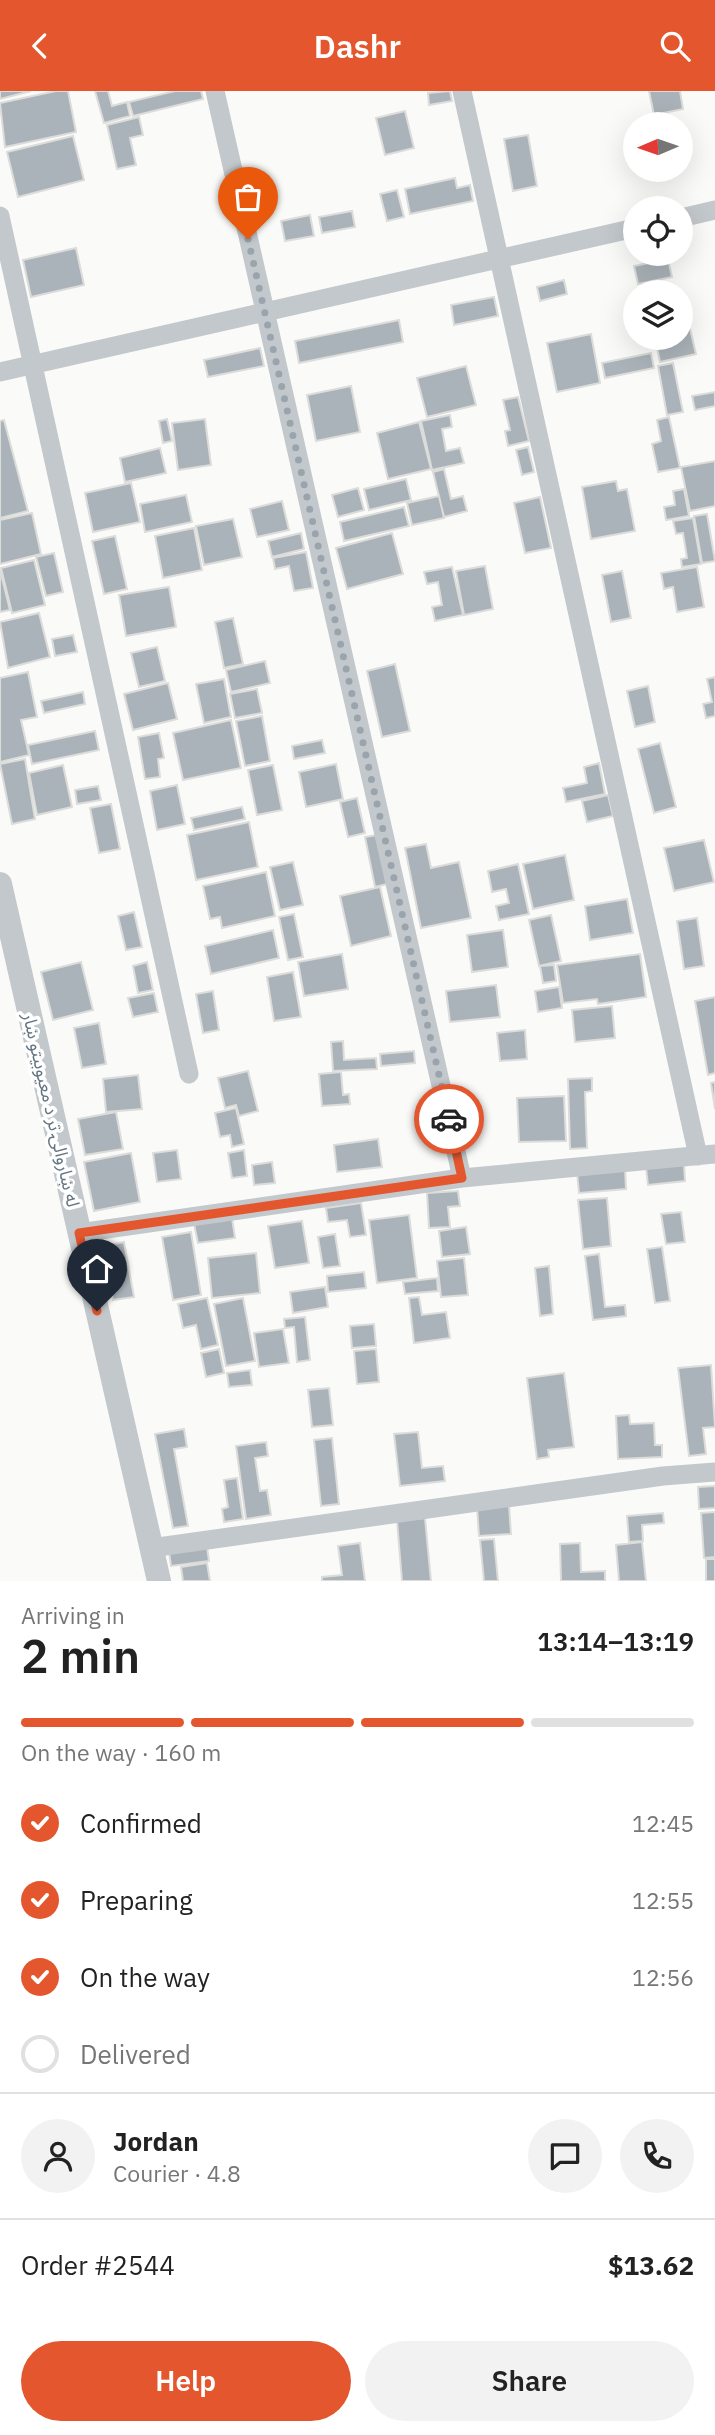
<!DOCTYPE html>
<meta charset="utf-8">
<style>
body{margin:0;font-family:"IBM Plex Sans","Noto Sans Arabic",sans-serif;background:#f2f2f2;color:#222;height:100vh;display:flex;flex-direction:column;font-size:26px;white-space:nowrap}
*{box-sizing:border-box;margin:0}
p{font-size:23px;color:#767676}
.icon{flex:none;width:38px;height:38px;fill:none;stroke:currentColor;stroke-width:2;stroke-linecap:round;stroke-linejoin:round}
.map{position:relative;height:1490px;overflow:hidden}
.sheet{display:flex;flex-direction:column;background:#fff;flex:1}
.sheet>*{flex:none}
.needle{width:46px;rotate:268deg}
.fabs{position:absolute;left:623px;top:21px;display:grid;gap:14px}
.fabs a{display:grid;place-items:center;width:70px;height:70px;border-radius:50%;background:#fff;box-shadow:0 7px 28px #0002;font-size:35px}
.pin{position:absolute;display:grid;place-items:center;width:60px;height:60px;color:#fff;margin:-72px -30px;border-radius:50% 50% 50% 0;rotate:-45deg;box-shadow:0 0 7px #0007}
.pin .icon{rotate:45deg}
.courier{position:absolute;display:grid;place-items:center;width:70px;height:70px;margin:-35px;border:5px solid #e4572e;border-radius:50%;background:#fff;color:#222;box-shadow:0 2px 9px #0007}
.head em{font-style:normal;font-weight:600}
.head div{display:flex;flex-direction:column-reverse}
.head{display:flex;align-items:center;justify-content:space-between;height:119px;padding:0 21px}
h1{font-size:46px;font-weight:600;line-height:52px}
.bar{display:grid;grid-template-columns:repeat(4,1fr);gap:10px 7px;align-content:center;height:84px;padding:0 21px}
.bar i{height:9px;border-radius:5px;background:#e0e0e0}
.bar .current{background:#e4572e}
.bar p{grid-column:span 4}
.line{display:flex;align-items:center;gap:18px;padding:0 21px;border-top:2px solid #e0e0e0}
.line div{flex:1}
.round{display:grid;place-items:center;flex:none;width:74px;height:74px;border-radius:37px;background:#f2f2f2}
ol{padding:0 21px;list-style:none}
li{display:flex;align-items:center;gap:21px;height:77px}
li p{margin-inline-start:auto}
li .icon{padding:7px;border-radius:50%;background:#e4572e;color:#fff;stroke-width:4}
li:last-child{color:#767676}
li i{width:38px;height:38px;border:4px solid #e0e0e0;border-radius:50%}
.action{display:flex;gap:14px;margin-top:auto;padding:14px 21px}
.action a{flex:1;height:80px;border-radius:42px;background:#e4572e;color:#fff;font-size:28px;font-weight:600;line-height:80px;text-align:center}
.action a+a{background:#f2f2f2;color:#222}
header{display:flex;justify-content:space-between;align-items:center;height:91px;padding:0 21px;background:#e4572e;color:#fff;font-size:32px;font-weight:600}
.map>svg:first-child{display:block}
.building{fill:#aab3b9;stroke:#dcdcda;stroke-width:2}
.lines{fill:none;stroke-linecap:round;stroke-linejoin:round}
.minor{stroke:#c3c8cc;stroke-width:19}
.tertiary{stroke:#c3c8cc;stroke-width:24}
.done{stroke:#99a4ac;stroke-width:7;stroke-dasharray:0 12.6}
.route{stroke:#e4572e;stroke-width:9}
.labels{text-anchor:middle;stroke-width:7;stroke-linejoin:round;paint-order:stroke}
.street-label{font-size:18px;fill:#657683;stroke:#fff}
</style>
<header><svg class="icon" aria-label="back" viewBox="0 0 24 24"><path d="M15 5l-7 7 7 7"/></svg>Dashr<svg class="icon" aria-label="search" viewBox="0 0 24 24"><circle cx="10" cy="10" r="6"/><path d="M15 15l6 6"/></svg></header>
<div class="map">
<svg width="715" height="1490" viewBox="0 0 715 1490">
<rect width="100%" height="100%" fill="#fafaf8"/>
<path class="building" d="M0,0H31L0,8Z
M56,0H68L76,41L5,56L0,12Z
M95,0H108L112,15L127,11L130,25L104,32Z
M175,0H201L203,8L133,25L129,11Z
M450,0L452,10L429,14L428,2Z
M649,0H680L683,18L654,24Z
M405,20L414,57L385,64L376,27Z
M139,26L143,44L130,47L136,74L117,78L107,34Z
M528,44L537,95L513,100L504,48Z
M73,45L84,89L18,106L7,61Z
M455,87L457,97L470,94L473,110L410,123L405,98Z
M397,99L404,126L387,130L380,103Z
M352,120L355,136L322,142L319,126Z
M310,124L314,145L285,150L281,130Z
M76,157L84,194L31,206L23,169Z
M668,168L672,186L638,193L634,175Z
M564,189L567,203L540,210L537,196Z
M494,206L498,225L454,234L451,214Z
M687,225L696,263L660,271L655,247H681V227Z
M399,229L403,251L299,272L295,250Z
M591,243L600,292L557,301L547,252Z
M260,257L264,275L208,286L204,269Z
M651,262L654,277L605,287L602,272Z
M673,272L683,321L667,324L658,275Z
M466,275L476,314L427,326L417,287Z
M351,295L360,341L316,350L307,304Z
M715,301V315L695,319L692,305Z
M518,306L529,350L508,355L505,340L510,339L503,309Z
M450,324L452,336L442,338L446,360L460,357L464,372L432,379L421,330Z
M669,326L680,377L658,381L652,353L661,350L657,329Z
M167,328L172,350L163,352L159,330Z
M205,328L211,374L178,379L172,332Z
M4,329L28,420L0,427V330Z
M419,331L431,378L388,388L377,342Z
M528,356L534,381L522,384L516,359Z
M160,357L166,382L125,391L120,367Z
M715,370V415L690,420L681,376Z
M444,378L451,408L463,405L467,420L444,426L433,381Z
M406,388L411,409L369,419L364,398Z
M616,390L618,400L627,398L635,440L591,448L582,396Z
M131,392L140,431L93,441L85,402Z
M358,397L364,419L338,426L332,404Z
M684,398L689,425L666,429L664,416L675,414L673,400Z
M186,404L192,431L145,441L140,413Z
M439,405L444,427L412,434L407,412Z
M540,406L551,457L525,462L514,412Z
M282,410L289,439L257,446L250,418Z
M404,416L409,435L344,450L340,431Z
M32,422L41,463L0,473V429Z
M707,423L715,470L702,472L694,425Z
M693,427L701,473L682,476L681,468L687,467L683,442L676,443L673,430Z
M233,428L242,466L204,474L196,435Z
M194,437L202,479L163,487L155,445Z
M301,442L304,458L272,466L268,450Z
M392,442L403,483L347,498L336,457Z
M115,445L127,498L104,503L92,450Z
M306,461L313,497L294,500L289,475L275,478L273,467Z
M54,462L63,501L46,505L36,466Z
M34,469L45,514L12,522L1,477Z
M485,475L493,518L464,524L456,480Z
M452,476L463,524L435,530L432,516L442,514L438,491L427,493L424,481Z
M697,476L704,516L677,521L673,496L664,498L661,482Z
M0,479L10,519L0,521Z
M622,480L631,527L611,531L602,484Z
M169,496L176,536L126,545L119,504Z
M39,522L50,566L8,577L0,531Z
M233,527L243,573L224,577L215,531Z
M73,544L77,561L55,565L52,548Z
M157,556L165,590L139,596L131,562Z
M265,570L270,592L231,601L226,579Z
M395,573L410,640L382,646L367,580Z
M28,581L37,626L21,629L29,664L0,671V587Z
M715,586V625L706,627L703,613L712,611L707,588Z
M224,588L231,626L204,632L196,593Z
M168,592L177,628L133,639L124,603Z
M648,595L655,631L635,636L627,600Z
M257,598L262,622L235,627L230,603Z
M83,601L85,613L44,622L41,610Z
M262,625L270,670L245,675L236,630Z
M231,629L241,677L183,689L173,642Z
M95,640L99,659L32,673L28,654Z
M159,642L164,667L158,668L160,686L145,688L138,646Z
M322,649L325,662L294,668L292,655Z
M660,652L676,716L654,722L638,658Z
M25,668L35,728L12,733L0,673Z
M599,672L605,703L566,711L563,697L587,692L584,676Z
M336,673L343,708L306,716L299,681Z
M63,674L72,716L37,724L29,682Z
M273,674L282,719L257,724L248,679Z
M177,694L185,733L157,739L150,700Z
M98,695L101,709L77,713L75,699Z
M608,704L613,725L587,731L582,710Z
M357,707L365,742L348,746L340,711Z
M111,713L120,758L99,762L90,717Z
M242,716L245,728L194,739L191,727Z
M249,731L258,776L196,789L187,744Z
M377,744L387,793L375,796L365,746Z
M704,749L714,791L674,800L664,757Z
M426,753L431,777L459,771L471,827L421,837L405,757Z
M565,764L574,809L533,818L523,773Z
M293,771L303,814L280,819L270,776Z
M518,773L529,823L499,829L496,815L509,812L506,798L492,801L488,780Z
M266,781L275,825L222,837L220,826L210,828L203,795Z
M380,796L391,845L351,855L340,805Z
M627,808L633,842L590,849L585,815Z
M134,821L142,856L126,859L118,825Z
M294,823L303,866L288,869L279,826Z
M551,824L561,870L539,875L529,829Z
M697,827L704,875L684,878L677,830Z
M273,839L279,867L211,883L205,855Z
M503,839L508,876L472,881L467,844Z
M342,863L348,898L304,905L298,871Z
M640,863L646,906L598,913L597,908L563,912L557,874Z
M81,871L93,919L53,929L41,881Z
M147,871L153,899L138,902L133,875Z
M554,874L556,890L543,892L540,875Z
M293,881L301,926L274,930L267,886Z
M496,894L500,926L450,931L446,900Z
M559,896L562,917L538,921L535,900Z
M213,900L219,939L203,942L196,903Z
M154,902L158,921L133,926L128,907Z
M715,906V982L708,984L695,910Z
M612,915L615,947L575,951L572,919Z
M99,932L106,973L82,977L74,937Z
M525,939L527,968L500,970L497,942Z
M343,950L344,969L376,967L377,978L333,980L331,951Z
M414,960L415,972L381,975L380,963Z
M248,980L258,1020L239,1025L236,1014L225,1017L218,987Z
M341,981L343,1004L349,1003L350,1013L322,1015L319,983Z
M138,984L142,1018L106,1021L103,988Z
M592,987V1000L585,1001L587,1057L570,1058L568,988Z
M715,991V1018L711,992Z
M564,1005L566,1050L519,1051L517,1007Z
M236,1017L244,1053L232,1056L230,1044L220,1046L215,1022Z
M116,1021L123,1058L85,1064L78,1028Z
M378,1048L382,1076L337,1081L334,1054Z
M177,1059L181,1088L157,1091L153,1062Z
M244,1059L247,1085L232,1087L228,1062Z
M131,1062L140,1111L94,1120L84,1071Z
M272,1071L275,1092L254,1094L252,1074Z
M684,1073L685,1090L648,1094L646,1077Z
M625,1078L626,1098L579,1102L577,1081Z
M458,1100L460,1115L448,1116L450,1136L429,1137L427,1102Z
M607,1107L611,1155L583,1158L578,1109Z
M361,1112L366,1144L350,1146L347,1129L328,1131L326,1117Z
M681,1121L685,1151L666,1153L661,1123Z
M409,1124L417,1187L377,1192L369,1129Z
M232,1127L235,1147L198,1152L194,1133Z
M302,1130L309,1172L275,1177L268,1135Z
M466,1136L470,1163L442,1166L439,1140Z
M191,1141L201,1204L173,1209L162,1146Z
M335,1143L340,1175L323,1177L318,1146Z
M124,1151L134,1206L113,1209L103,1155Z
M662,1156L670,1210L655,1212L647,1158Z
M256,1162L260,1202L212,1207L208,1167Z
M599,1163L605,1216L625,1214L626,1225L593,1229L585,1165Z
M464,1167L468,1204L441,1206L437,1170Z
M549,1175L553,1223L540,1225L535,1177Z
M364,1181L366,1197L328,1201L327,1185Z
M437,1187L438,1200L405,1203L403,1191Z
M325,1196L328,1216L293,1222L290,1201Z
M419,1206L422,1224L446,1221L450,1247L414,1252L409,1207Z
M207,1207L218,1254L201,1258L196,1234L183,1237L178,1213Z
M243,1207L255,1270L226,1275L214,1213Z
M305,1226L310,1269L297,1271L294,1236L285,1237L284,1228Z
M374,1233L376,1255L352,1257L350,1235Z
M283,1238L289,1272L259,1276L254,1242Z
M219,1258L224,1282L206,1286L201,1262Z
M376,1258L379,1291L357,1293L354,1260Z
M711,1274L715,1336L703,1337L706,1363L689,1365L678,1277Z
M250,1279L252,1294L229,1296L227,1282Z
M564,1282L574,1356L548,1359L549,1366L537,1368L527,1287Z
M329,1297L333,1334L312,1336L308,1299Z
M629,1324L630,1333L654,1332L655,1354H662V1366L618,1368L616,1325Z
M184,1338L187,1356L174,1358L188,1435L173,1437L155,1343Z
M418,1341L422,1377L443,1375L445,1390L400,1395L394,1343Z
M332,1347L339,1413L321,1415L314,1349Z
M266,1351L268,1365L255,1367L260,1400L267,1399L271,1424L246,1428L236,1355Z
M237,1387L243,1428L224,1431L222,1418L228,1416L224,1389Z
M715,1395V1417L699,1418L698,1396Z
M509,1414L511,1443L479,1445L477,1416Z
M715,1421V1466L704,1467L701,1422Z
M663,1422L664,1432L642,1434L643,1450L629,1451L627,1425Z
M425,1427L431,1490H402L397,1430Z
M494,1448L498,1490H484L480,1449Z
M642,1451L646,1490H619L616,1454Z
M360,1452L365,1490H322V1486L342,1484L338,1455Z
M580,1452L581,1481L605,1480V1490H561L560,1453Z
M207,1456L209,1470L171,1475L169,1461Z
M706,1468H715V1490H706Z
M207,1472L210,1490H183L181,1476Z"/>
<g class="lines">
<path class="minor" d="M215,0L462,1087
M462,0L698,1065
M0,125L189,983
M681,127L715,119
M0,281L635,137
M79,1142L462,1087L715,1063
M151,1457L663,1385L715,1381"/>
<path class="tertiary" d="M0,793L159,1490"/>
</g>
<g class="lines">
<path class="done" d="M248,148L449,1028"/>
<path class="route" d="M97,1220L79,1142L462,1087L449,1028"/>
</g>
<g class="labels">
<g class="street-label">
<text transform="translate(51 1019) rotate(77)" y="6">له ښاروالۍ تر د معیوبیتو ښار</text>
</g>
</g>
</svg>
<div class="fabs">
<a><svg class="needle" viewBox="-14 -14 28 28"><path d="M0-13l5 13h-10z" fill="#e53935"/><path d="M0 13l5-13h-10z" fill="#767676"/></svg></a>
<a><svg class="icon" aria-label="locate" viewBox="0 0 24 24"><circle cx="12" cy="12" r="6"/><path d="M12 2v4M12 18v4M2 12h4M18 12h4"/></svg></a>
<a><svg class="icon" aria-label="layers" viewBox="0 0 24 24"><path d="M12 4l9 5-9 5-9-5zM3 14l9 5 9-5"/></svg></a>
</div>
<div class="pin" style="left:248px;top:148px;background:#ea580c"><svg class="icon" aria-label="bag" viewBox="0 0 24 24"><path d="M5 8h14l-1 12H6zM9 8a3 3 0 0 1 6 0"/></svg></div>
<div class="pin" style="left:97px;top:1220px;background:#1f2937"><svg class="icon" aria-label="home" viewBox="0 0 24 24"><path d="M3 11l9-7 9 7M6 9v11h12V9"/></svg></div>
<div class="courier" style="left:449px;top:1028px"><svg class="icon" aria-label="car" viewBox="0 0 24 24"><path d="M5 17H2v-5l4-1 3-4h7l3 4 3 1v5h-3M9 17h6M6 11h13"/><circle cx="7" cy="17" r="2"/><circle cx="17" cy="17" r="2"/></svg></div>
</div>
<section class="sheet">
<div class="head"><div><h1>2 min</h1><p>Arriving in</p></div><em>13:14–13:19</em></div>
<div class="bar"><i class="current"></i><i class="current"></i><i class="current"></i><i></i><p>On the way · 160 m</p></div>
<ol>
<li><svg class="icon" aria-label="check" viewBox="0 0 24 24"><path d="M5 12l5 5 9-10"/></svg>Confirmed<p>12:45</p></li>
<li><svg class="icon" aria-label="check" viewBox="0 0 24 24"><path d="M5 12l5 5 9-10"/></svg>Preparing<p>12:55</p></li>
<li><svg class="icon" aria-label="check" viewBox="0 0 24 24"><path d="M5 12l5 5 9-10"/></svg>On the way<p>12:56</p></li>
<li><i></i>Delivered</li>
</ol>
<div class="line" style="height:126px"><a class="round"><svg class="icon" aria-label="person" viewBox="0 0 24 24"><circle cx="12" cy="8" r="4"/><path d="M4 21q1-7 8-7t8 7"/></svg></a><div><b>Jordan</b><p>Courier · 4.8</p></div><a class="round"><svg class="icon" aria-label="chat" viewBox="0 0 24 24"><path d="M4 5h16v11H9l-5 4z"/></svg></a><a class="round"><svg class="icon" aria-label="phone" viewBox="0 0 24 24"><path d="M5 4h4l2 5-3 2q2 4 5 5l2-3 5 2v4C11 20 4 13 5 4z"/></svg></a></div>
<div class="line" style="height:91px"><div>Order #2544</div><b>$13.62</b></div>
<div class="action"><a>Help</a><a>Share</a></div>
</section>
